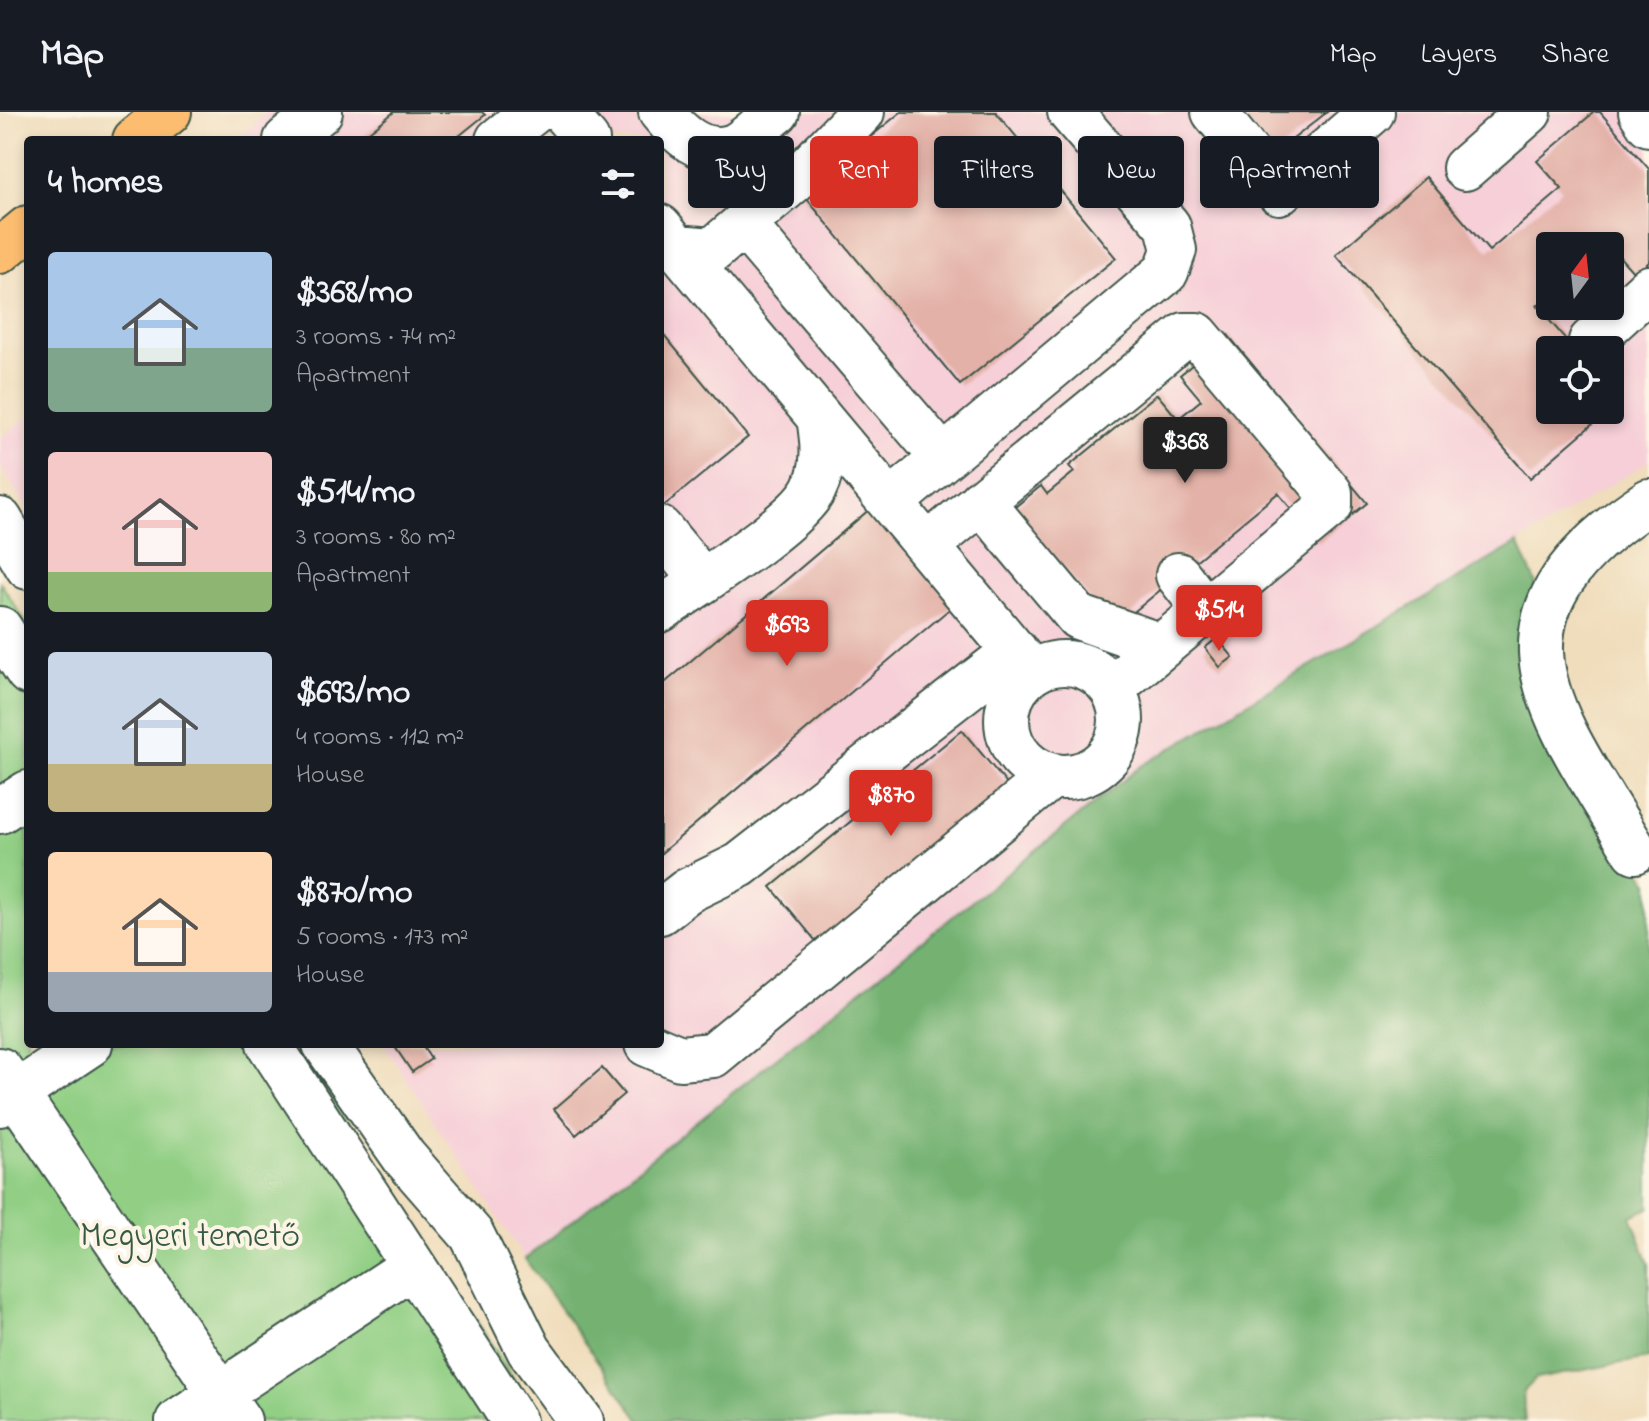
<!DOCTYPE html>
<html lang="en">
<head>
<meta charset="utf-8">
<style>
  body { margin:0; font-family:"Indie Flower",sans-serif; background:#242831; color:#f1f3f6; height:100vh; display:flex; flex-direction:column; font-size:30px; white-space:nowrap }
  * { box-sizing:border-box; margin:0 }
  p { font-size:26px; color:#9ea1a6 }
  .icon { flex:none; width:44px; height:44px; fill:none; stroke:currentColor; stroke-width:2; stroke-linecap:round; stroke-linejoin:round }
  .map { position:relative; flex:1; overflow:hidden }
  .sheet { position:absolute; left:24px; top:24px; width:640px; height:912px; display:flex; flex-direction:column; background:#171b24; border-radius:8px; box-shadow:0 4px 12px #0003 }
  .sheet>* { flex:none }
  .top-card { position:absolute; left:688px; top:24px; width:760px; height:72px; display:flex; gap:16px }
  .needle { width:52px; rotate:15deg }
  .controls { position:absolute; left:1536px; top:120px; display:grid; gap:16px }
  .controls a { display:grid; place-items:center; width:88px; height:88px; border-radius:8px; background:#171b24; box-shadow:0 4px 12px #0003; font-size:40px }
  .price { position:absolute; translate:-50% -68px; padding:0 18px; border-radius:8px; background:#d93025; color:#fff; font-size:26px; line-height:52px; filter:drop-shadow(0 2px 4px #0008) }
  .price::after { content:''; position:absolute; left:50%; top:48px; width:24px; height:18px; margin-left:-12px; background:inherit; clip-path:polygon(0 0,100% 0,50% 100%) }
  .price.current { background:#222; color:#fff }
  ul { padding:0; list-style:none }
  li { display:flex; align-items:center; gap:24px; height:200px; padding:0 24px }
  li span { display:grid; place-items:center; flex:none; width:224px; height:160px; border-radius:8px; color:#555 }
  li>.icon { margin-inline-start:auto }
  span .icon { width:96px; height:96px; fill:#fffc; stroke-width:1 }
  li b { font-size:34px }
  h2 { display:flex; justify-content:space-between; align-items:center; height:96px; padding:0 24px; font-size:34px }
  .pill { padding:0 28px; border-radius:8px; background:#171b24; box-shadow:0 4px 12px #0003; font-size:28px; line-height:72px }
  .pill.current { background:#d93025; color:#fff }
  header { display:flex; align-items:center; gap:48px; box-sizing:border-box; height:112px; padding:0 40px; background:#171b24; border-bottom:2px solid #363941 }
  header strong { font-size:38px }
  nav { display:flex; gap:44px; margin-inline-start:auto; font-size:28px }
  .map>svg:first-child { display:block }
</style>
</head>
<body>
<header>
<strong>Map</strong>
<nav><a>Map</a><a>Layers</a><a>Share</a></nav>
</header>
<div class="map">
<svg width="1649" height="1309" viewBox="0 0 1649 1309">
  <rect width="100%" height="100%" fill="#fcf5e5"/>
  <filter id="ink" filterUnits="userSpaceOnUse"><feTurbulence type="fractalNoise" baseFrequency=".0125" numOctaves="2"/><feDisplacementMap in="SourceGraphic" scale="16" xChannelSelector="R" yChannelSelector="G"/><feConvolveMatrix kernelMatrix="1 2 1 2 8 2 1 2 1" color-interpolation-filters="sRGB"/></filter>
  <filter id="wash" filterUnits="userSpaceOnUse"><feTurbulence type="fractalNoise" baseFrequency=".006" numOctaves="4" result="noise"/><feDisplacementMap in="SourceGraphic" scale="32" xChannelSelector="R" yChannelSelector="G"/><feGaussianBlur stdDeviation="1.8" result="paint"/><feColorMatrix in="noise" values="0 0 0 0 0 0 0 0 0 0 0 0 0 0 0 0 0 1.4 0 .05"/><feComposite in="paint" operator="in"/></filter>
  <g filter="url(#wash)">
    <rect width="100%" height="100%" fill="#f0ddbc"/>
    <path fill="#f6cfd8" fill-rule="evenodd" d="M268,0h1381v349l-131,82 -377,223 -616,493 -142,-215h277v-904h-421v-4zM1550,134h60v60h-60zM1550,238h60v60h-60z
      M28,304v93l-28,-42v-29z"/>
    <path fill="#92cf85" stroke="#58865c" stroke-width="2" d="M0,470l28,44v418h270l243,377h-541z"/>
    <path fill="#75b272" stroke="#4a7853" stroke-width="2" d="M1518,431l18,41 -17,57 19,72 31,57 80,112v326l-18,8 18,48v94l-113,21 -13,13 2,29h-885l-115,-162 616,-493z"/>
    <g id="blocks">
      <path fill="#e3b1a7" d="M394,0h88l3,3 -31,25h-95z
        M901,0h95l120,146 -156,127 -158,-192z
        M1239,0h88l-54,43z
        M1594,0h6l49,57v93l-14,12 -26,-29 -59,1v50l-13,10 38,44h-25v60h59l-79,68 -194,-223 90,-78 63,74 73,-62 -25,-28z
        M660,218l88,107 -88,72z
        M1228,223l139,168 -48,39 -41,-49 -160,132 -8,-1 -95,-117 26,-21 6,8 27,-22 -5,-6 88,-72 21,25 23,-19 -21,-25z
        M870,397l83,97 -293,248v-167z
        M1217,526l16,19 -13,10 -15,-19z
        M962,618l49,59 -191,157 -49,-59z
        M393,932h28l10,15 -19,13z
        M602,956l22,26 -48,41 -22,-26z"/>
    </g>
  </g>
  <g filter="url(#ink)">
    <use href="#blocks" fill-opacity="0" stroke="#3e5548" stroke-width="2"/>
    <g fill="none" stroke-linecap="round" stroke-linejoin="round">
      <defs>
        <path id="minor" d="M563,0l24,28
          M661,0c17,21 40,44 70,35 13,-4 34,-26 46,-35
          M1214,0l65,80 93,-80
          M1641,0l8,12
          M286,28l34,-28
          M498,28l35,-28
          M1465,56l64,-56
          M743,112l200,234
          M660,115l372,445
          M677,135l36,3 91,-78 58,-60
          M1591,229l58,-53
          M981,389l97,116 83,29
          M891,390l275,-230 8,-22 -6,-24 -98,-114
          M0,408l28,47
          M660,417l42,51
          M927,434l258,-211h12l133,158v13l-218,182
          M1178,463l27,35
          M660,498c36,-25 136,-86 154,-121 12,-24 9,-47 5,-72
          M0,517l28,43
          M1007 608a57 57 0 1 1 114 0a57 57 0 1 1-114 0Z
          M0,699l28,-18
          M1635,739c-88,-144 -164,-234 14,-350
          M660,800l27,-21 53,-26 275,-214
          M269,932l245,377
          M325,932l79,113 68,78 57,115 52,71
          M647,932l33,14 33,-3 339,-279
          M0,958l239,351
          M0,992l90,-60
          M178,1309l235,-155"/>
        <path id="major" d="M135,28l34,-28
          M0,139l28,-23"/>
      </defs>
      <use href="#minor" stroke="#3e5548" stroke-width="48"/>
      <use href="#major" stroke="#3e5548" stroke-width="48"/>
      <use href="#minor" stroke="#fff" stroke-width="44"/>
      <use href="#major" stroke="#fcbd6f" stroke-width="44"/>
    </g>
  </g>
  <g text-anchor="middle" stroke-width="8" stroke-linejoin="round" paint-order="stroke">
    <g font-size="36" fill="#365a44" stroke="#fcf5e5">
      <text x="190" y="1134">Megyeri temető</text>
    </g>
  </g>
</svg>
<div class="controls">
<a><svg class="needle" viewBox="-14 -14 28 28"><path d="M0-13l5 13h-10z" fill="#e53935"/><path d="M0 13l5-13h-10z" fill="#9ea1a6"/></svg></a>
<a><svg class="icon" aria-label="locate" viewBox="0 0 24 24"><circle cx="12" cy="12" r="6"/><path d="M12 2v4M12 18v4M2 12h4M18 12h4"/></svg></a>
</div>
<b class="price current" style="left:1185px;top:373px">$368</b>
<b class="price" style="left:1219px;top:541px">$514</b>
<b class="price" style="left:787px;top:556px">$693</b>
<b class="price" style="left:891px;top:726px">$870</b>
<div class="top-card">
<a class="pill">Buy</a>
<a class="pill current">Rent</a>
<a class="pill">Filters</a>
<a class="pill">New</a>
<a class="pill">Apartment</a>
</div>
<section class="sheet">
<h2>4 homes<svg class="icon" aria-label="filters" viewBox="0 0 24 24"><path d="M4 7h16M4 17h16"/><circle cx="9" cy="7" r="2"/><circle cx="15" cy="17" r="2"/></svg></h2>
<ul>
<li><span style="background:linear-gradient(#a9c7e8 60%,#7fa58c 0)"><svg class="icon" aria-label="home" viewBox="0 0 24 24"><path d="M3 11l9-7 9 7M6 9v11h12V9"/></svg></span><div><b>$368/mo</b><p>3 rooms · 74 m²</p><p>Apartment</p></div></li>
<li><span style="background:linear-gradient(#f6c9c9 75%,#8fb573 0)"><svg class="icon" aria-label="home" viewBox="0 0 24 24"><path d="M3 11l9-7 9 7M6 9v11h12V9"/></svg></span><div><b>$514/mo</b><p>3 rooms · 80 m²</p><p>Apartment</p></div></li>
<li><span style="background:linear-gradient(#c9d6e8 70%,#c2b280 0)"><svg class="icon" aria-label="home" viewBox="0 0 24 24"><path d="M3 11l9-7 9 7M6 9v11h12V9"/></svg></span><div><b>$693/mo</b><p>4 rooms · 112 m²</p><p>House</p></div></li>
<li><span style="background:linear-gradient(#ffd9b3 75%,#9aa5b1 0)"><svg class="icon" aria-label="home" viewBox="0 0 24 24"><path d="M3 11l9-7 9 7M6 9v11h12V9"/></svg></span><div><b>$870/mo</b><p>5 rooms · 173 m²</p><p>House</p></div></li>
</ul>
</section>
</div>
</body>
</html>
